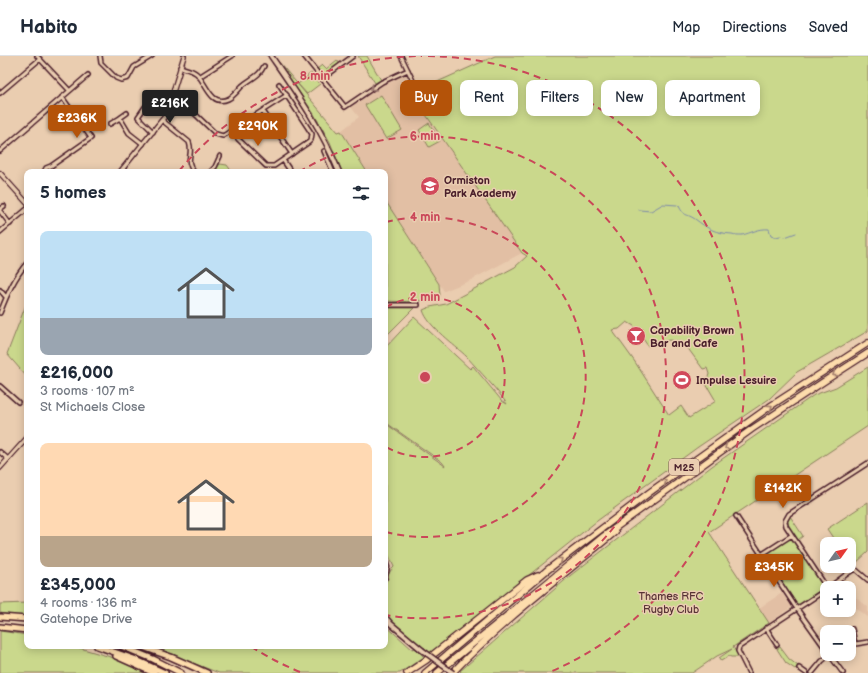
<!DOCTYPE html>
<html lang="en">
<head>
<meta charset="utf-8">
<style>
  body { margin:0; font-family:"Balsamiq Sans",sans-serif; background:#f6f6f7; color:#1f2937; height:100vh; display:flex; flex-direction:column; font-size:15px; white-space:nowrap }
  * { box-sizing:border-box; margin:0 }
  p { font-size:13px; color:#747a83 }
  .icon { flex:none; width:22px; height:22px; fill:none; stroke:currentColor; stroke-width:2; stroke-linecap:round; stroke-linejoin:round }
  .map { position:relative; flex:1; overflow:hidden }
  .panel { position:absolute; left:24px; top:113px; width:364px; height:480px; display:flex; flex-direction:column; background:#fff; border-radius:8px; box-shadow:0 2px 10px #0003 }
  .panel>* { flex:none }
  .banner { position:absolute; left:400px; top:24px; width:380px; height:36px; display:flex; gap:8px }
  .needle { width:26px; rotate:56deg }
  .fabs { position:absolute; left:820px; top:481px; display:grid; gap:8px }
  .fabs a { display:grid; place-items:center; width:36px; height:36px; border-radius:8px; background:#fff; box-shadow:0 2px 10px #0003; font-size:20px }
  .price { position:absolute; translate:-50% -34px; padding:0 9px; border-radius:4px; background:#b45309; color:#fff; font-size:13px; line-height:26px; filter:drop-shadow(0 1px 2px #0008) }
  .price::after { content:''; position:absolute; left:50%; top:24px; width:12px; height:9px; margin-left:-6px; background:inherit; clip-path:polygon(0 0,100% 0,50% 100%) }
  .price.current { background:#222; color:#fff }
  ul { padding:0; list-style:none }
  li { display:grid; align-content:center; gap:8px; height:212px; padding:0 16px }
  li span { display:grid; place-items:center; height:124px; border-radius:8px; color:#555 }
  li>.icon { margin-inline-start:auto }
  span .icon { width:72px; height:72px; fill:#fffc; stroke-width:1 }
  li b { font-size:17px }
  h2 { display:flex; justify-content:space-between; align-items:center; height:48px; padding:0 16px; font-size:17px }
  .tag { padding:0 14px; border-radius:8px; background:#fff; box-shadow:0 2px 10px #0003; font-size:14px; line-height:36px }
  .tag.current { background:#b45309; color:#fff }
  header { display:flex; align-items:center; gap:24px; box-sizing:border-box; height:56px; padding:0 20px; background:#fff; border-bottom:1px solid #e0e1e3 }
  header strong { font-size:19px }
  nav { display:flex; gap:22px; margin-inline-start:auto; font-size:14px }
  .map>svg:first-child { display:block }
</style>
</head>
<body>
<header>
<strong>Habito</strong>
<nav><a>Map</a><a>Directions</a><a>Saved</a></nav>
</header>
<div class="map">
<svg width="868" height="617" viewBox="0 0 868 617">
  <rect width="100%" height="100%" fill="#eacdb0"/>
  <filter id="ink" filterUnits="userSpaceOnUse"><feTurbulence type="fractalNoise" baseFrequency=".025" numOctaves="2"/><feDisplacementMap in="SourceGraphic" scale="8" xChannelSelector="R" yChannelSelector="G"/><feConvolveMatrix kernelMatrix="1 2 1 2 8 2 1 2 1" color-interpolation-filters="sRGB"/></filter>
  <g filter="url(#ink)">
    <path fill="#e2bfa4" d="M406,17l18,39 98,141 -53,28 -25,10 -59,-91v-28h-18l-26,-41 18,-14 -8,-10 24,-18z
      M849,536l19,15v10l-19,-14z
      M782,537l10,14 -23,16 -10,-15z"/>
    <path fill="#cad88c" stroke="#8a7c5c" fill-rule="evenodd" d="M358,0h9l14,24 -6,3z
      M495,0h373v275l-71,41 -28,27 -71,48 -101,74 -166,132c-10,-8 -43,-30 -46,-41 -1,-7 0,-16 0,-23 0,-7 3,-17 9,-22l-9,-20v-124l60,43 -3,-4 -57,-40v-74l29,-31 56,52 3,-3 29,35 5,3c-11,-16 -27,-32 -40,-47 -12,-12 -39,-30 -44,-47l7,-3 16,-3 69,-37 12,-11 -5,-3 -98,-141 -9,-20zM627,266l7,4 14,20 21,-6 15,3 19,26 4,-1 2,6 -3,10 10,17 -27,17 -8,-12 -12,9 -34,-53 -23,-32 7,-1z
      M337,4l3,4 -13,10h-6l-4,-5 5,-4 4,4z
      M279,6l59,70 3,-1 26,41h-25l-12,-30 -16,-28z
      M311,17l9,11 -13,10 -9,-10z
      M381,39l21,35 -16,9 -21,-34z
      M429,67l11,18 -11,6 -10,-17z
      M220,108l7,1 5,7h-19z
      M385,144l54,84 1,12c-18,6 -35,6 -55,5z
      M27,246v75l-20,-23z
      M385,252h29l-29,29z
      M868,311v59l-159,106 60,91 -36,24 6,10h-8l-2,-1 -8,5 -2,-3 13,-9 -15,7 -25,17h-230l-2,-2 111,-96 141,-109 102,-71 22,-8z
      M868,446v50l-13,12 -6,-6v-14h-12l-10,-15z
      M790,460l13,20 -5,4c-5,-7 -14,-16 -8,-24z
      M791,481l2,1 31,47 -2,4 -23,15 -3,-1 -31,-47 1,-3z
      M27,547v14l-27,-4v-9z
      M385,569l27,24 3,-1 9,9 -24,16h-181l-71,-27h237z
      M0,575l27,4v11h46l41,12 33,15h-147z
      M780,591l9,12 9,7 -3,3 -9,-6 -9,-14z"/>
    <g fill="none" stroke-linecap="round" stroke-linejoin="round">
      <path stroke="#7e8baa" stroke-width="1" d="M639,154l12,1 12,-7 14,1 2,1c5,11 7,7 16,13 13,10 20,14 37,15 3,1 6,1 10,1 9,-2 17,-7 27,-6l2,6 5,2 4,-1 5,1 11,-4"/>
      <defs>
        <path id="minor" d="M37,0l32,34
          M100,0l1,7 15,15 5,2 7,-2 6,-11 18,-11
          M304,0l41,51 37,-25 26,-12
          M401,0l16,33
          M180,11c6,2 13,3 17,7 9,9 14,33 31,25 6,-3 10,-9 14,-13 9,-8 17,-9 22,-20
          M199,21l33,-21
          M322,23l31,-23
          M0,37l40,-34
          M173,37l43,41 7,2 64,-41
          M145,51l-7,10 15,15
          M263,55l29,43
          M120,62l7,-5
          M163,65l26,21c5,13 -5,17 5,30
          M110,68l10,-6 9,15 14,11
          M233,75l5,8 28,27h8l35,-24 2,-2 1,-6 -33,-50
          M0,95l88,-76
          M324,95l9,21
          M283,104l8,12
          M123,113l3,3
          M44,116l2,-4 5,-2 40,-28 -29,-41
          M210,116l5,-5 5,-11
          M0,153l4,-3
          M0,155l10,13
          M0,176l27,-23
          M0,234l6,7
          M385,249h33
          M0,257c7,-18 14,-35 27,-50
          M0,330l18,16
          M0,396l8,7
          M736,460l59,90 32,45
          M761,499l31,-20
          M827,532l-41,-62 -1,-5 4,-7 79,-51
          M828,532c8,-5 20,-16 27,-19l13,11
          M766,572l11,17
          M852,573l3,15
          M849,589l19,-3
          M829,598l14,19
          M799,612l7,5
          M749,617l-11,-22 1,-4 88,-58
          M812,617l10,-12 9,-7"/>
        <path id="tertiary" d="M120,116l46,-57 18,-59
          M0,117l27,30
          M0,412l27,-30"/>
        <path id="secondary" d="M271,0c27,39 50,71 68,116
          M385,505l2,6 -2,10
          M385,561l6,7 31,26"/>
        <path id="trunk" d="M0,561l27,2
          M0,571l27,3
          M97,590l37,13 31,14
          M121,590l32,13 28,14
          M140,590l31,11 36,16
          M116,600l38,17"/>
        <path id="motorway" d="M407,617l18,-12 102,-81 11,-5
          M425,617l121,-102 104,-79 122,-87 96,-62
          M437,617l167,-137 148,-107 71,-47 45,-29
          M452,617c50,-52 108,-95 163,-141"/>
      </defs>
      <use href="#minor" stroke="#4a1f2b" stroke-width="6"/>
      <use href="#tertiary" stroke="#4a1f2b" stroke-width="6"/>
      <use href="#secondary" stroke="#4a1f2b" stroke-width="7"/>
      <use href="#trunk" stroke="#4a1f2b" stroke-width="8"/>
      <use href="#motorway" stroke="#4a1f2b" stroke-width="8"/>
      <use href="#minor" stroke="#eacdb0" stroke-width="3"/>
      <use href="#tertiary" stroke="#eacdb0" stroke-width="3.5"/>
      <use href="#secondary" stroke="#eacdb0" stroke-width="4"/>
      <use href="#trunk" stroke="#fddcac" stroke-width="5"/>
      <use href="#motorway" stroke="#fddcac" stroke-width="5.5"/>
      <defs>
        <path id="secondary-bridge" d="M422,594l31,23"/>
      </defs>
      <use href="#secondary-bridge" stroke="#4a1f2b" stroke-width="7" stroke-linecap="butt"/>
      <use href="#secondary-bridge" stroke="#eacdb0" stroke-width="4"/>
    </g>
    <defs><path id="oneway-chevron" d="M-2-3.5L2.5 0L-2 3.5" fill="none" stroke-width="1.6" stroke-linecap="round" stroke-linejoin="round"/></defs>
    <use stroke="#9a766e" href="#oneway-chevron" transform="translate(373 32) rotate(147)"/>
    <g stroke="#a47e6c">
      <use href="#oneway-chevron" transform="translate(835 318) rotate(147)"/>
      <use href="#oneway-chevron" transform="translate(770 351) rotate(-34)"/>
      <use href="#oneway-chevron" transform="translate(727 391) rotate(145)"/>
      <use href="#oneway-chevron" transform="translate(664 426) rotate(-36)"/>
      <use href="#oneway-chevron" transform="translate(560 504) rotate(-38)"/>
    </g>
  </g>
  <g fill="none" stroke="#ca4759" stroke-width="2" stroke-dasharray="7 5">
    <path d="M386 251A80 80 0 1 1 386 391"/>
    <path d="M386 166A160 160 0 1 1 386 476"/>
    <path d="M299 116A241 241 0 1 1 385 559"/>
    <path d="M300 616A321 321 0 0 1 250 590M179 115A321 321 0 0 1 422 0M428 0A321 321 0 0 1 550 616"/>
  </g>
  <defs>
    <symbol id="school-disc" viewBox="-11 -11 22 22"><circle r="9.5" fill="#d1495b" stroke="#eacdb0"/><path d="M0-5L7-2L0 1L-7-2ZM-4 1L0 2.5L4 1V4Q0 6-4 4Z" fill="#fff"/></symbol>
    <symbol id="bar-disc" viewBox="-11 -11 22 22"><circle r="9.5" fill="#d1495b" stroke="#eacdb0"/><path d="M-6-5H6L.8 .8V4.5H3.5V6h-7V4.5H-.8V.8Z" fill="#fff"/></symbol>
    <symbol id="stadium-disc" viewBox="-11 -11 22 22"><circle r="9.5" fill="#d1495b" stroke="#eacdb0"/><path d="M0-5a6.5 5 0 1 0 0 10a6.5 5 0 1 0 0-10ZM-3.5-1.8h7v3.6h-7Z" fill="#fff"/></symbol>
  </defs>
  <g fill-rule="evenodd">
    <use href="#school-disc" x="419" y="119" width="22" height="22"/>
    <use href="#bar-disc" x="625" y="269" width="22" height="22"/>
    <use href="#stadium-disc" x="671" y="313" width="22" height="22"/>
  </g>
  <g text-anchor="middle" stroke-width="3" stroke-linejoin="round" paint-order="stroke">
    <rect fill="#eacdb0" stroke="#7a5353" stroke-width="1" x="669" y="403" width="30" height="16" rx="3"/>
    <g font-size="10" font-weight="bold" fill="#4a1f2b">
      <text x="684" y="415">M25</text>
    </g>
    <g font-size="11" font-weight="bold" fill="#4a1f2b" stroke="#eacdb0" text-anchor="start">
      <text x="444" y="128">Ormiston<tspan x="444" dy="13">Park Academy</tspan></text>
      <text x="650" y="278">Capability Brown<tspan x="650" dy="13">Bar and Cafe</tspan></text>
      <text x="696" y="328">Impulse Lesuire</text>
    </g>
    <g font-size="11" fill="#573235" stroke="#eacdb0">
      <text x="671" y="544">Thames RFC<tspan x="671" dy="13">Rugby Club</tspan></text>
    </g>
  </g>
  <circle cx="425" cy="321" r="6" fill="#ca4759" stroke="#eacdb0" stroke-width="2"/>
  <g font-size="12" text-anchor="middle" font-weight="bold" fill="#ca4759" stroke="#eacdb0" stroke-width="3" stroke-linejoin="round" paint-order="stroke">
    <text x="315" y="24">8 min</text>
    <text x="425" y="84">6 min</text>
    <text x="425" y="165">4 min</text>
    <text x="425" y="245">2 min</text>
  </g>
</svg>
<div class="fabs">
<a><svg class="needle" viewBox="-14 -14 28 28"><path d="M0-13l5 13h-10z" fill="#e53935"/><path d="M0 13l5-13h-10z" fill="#747a83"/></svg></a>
<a>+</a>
<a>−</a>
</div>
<b class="price current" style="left:170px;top:68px">£216K</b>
<b class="price" style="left:77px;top:83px">£236K</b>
<b class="price" style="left:258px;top:91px">£290K</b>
<b class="price" style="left:783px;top:453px">£142K</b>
<b class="price" style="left:774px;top:532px">£345K</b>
<div class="banner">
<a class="tag current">Buy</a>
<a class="tag">Rent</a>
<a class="tag">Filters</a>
<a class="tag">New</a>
<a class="tag">Apartment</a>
</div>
<section class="panel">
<h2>5 homes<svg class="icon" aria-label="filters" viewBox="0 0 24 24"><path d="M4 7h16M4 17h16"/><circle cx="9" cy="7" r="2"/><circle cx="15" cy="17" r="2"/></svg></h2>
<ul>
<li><span style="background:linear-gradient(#bfe0f5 70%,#9aa5b1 0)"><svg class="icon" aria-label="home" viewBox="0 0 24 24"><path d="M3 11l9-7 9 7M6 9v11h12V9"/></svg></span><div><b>£216,000</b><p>3 rooms · 107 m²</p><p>St Michaels Close</p></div></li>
<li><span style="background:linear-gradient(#ffd9b3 75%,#b9a48a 0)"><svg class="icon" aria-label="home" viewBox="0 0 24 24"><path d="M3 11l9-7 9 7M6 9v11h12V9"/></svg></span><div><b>£345,000</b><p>4 rooms · 136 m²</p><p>Gatehope Drive</p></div></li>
</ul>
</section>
</div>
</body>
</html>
